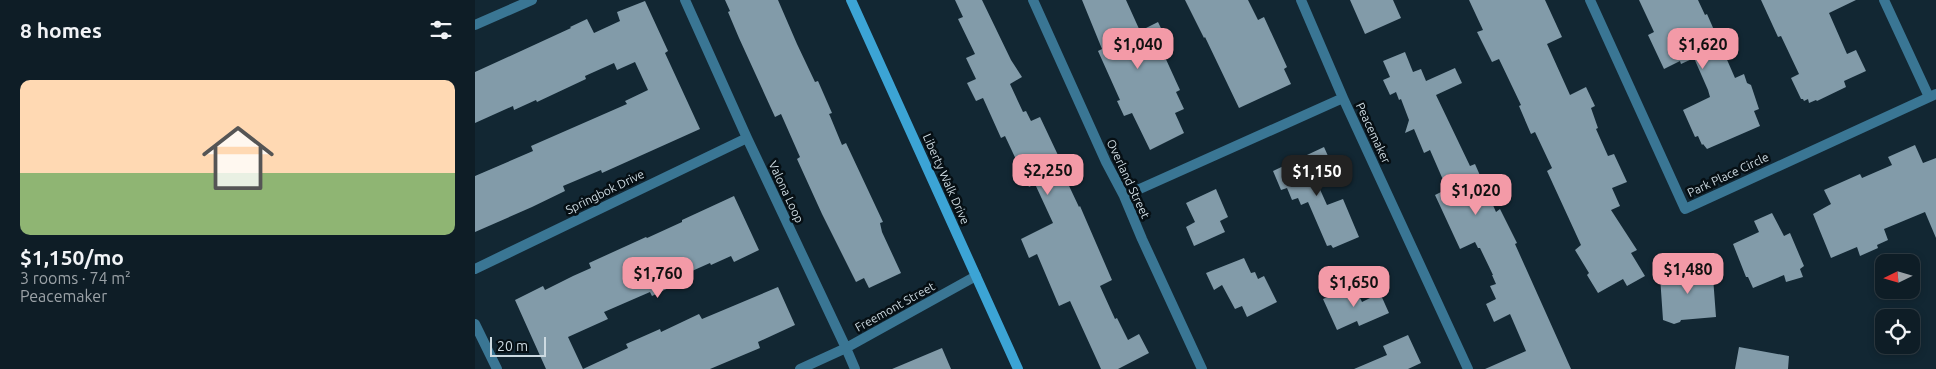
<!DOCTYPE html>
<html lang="en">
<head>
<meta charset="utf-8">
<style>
  body { margin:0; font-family:Ubuntu,sans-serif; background:#1c2a32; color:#f1f3f6; height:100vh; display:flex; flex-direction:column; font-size:19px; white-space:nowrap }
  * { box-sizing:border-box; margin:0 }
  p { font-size:16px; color:#9ba2a7 }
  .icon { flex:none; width:28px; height:28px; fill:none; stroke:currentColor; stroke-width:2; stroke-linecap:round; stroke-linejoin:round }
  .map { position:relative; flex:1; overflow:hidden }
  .sheet { display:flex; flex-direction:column; background:#0e1d26; width:475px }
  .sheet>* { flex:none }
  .needle { width:32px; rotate:265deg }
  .tools { position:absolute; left:1400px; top:254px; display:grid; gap:10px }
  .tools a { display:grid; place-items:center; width:45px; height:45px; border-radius:10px; background:#0e1d26; box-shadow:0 2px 8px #0003,0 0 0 1px #2e3b43; font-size:25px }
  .scale { position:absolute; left:15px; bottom:12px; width:56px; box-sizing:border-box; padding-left:5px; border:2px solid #cddae1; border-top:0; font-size:14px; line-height:18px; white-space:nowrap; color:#cddae1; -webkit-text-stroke:4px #060f14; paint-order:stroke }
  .price { position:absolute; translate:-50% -42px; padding:0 11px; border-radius:10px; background:#f39aa7; color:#111; font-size:16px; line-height:32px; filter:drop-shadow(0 1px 2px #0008) }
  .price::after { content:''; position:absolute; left:50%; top:30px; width:15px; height:11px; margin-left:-8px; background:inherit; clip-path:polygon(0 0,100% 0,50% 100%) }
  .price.on { background:#222; color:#fff }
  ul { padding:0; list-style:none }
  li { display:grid; align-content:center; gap:10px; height:265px; padding:0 20px }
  li span { display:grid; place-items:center; height:155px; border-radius:10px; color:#555 }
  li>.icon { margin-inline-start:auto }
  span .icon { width:90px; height:90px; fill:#fffc; stroke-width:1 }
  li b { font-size:21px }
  h2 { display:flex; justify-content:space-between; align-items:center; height:60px; padding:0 20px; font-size:21px }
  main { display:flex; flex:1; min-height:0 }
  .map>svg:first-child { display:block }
</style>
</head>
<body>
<main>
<section class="sheet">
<h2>8 homes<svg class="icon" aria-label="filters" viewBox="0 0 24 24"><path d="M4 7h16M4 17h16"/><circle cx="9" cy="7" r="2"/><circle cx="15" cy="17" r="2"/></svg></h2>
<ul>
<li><span style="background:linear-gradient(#ffd9b3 60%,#8fb573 0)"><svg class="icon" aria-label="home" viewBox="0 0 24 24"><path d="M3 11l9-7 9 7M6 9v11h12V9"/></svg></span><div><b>$1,150/mo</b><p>3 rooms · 74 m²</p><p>Peacemaker</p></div></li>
</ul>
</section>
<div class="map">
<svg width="1461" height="369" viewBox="0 0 1461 369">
  <rect width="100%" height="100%" fill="#122733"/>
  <path fill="#829ba9" d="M250,0h53l19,44 18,38 3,-1 14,32 -3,1 1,2 12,29 4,-2 37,79 -3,1 2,9 19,41 -32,15 -5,-10 -8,4 -34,-68 -25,-55 3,-2 -19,-43 -6,3 -36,-79 -11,-26 2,-1z
    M480,0h27l29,60 11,17 -12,7 13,28 3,-1 5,10 9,-4 25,53 -3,1 17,36 1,-1 32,74 -12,6 15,33 2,-1 11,22 11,-6 10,19 -31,16h-17l-31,-68 -11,5 -22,-52 -8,4 -8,-19 32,-16 -18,-39 -6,3 -24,-51 -4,2 -18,-40 -7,3 -9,-18 9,-4 -10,-21 9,-4 -17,-35 5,-2z
    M607,0h44l14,31 18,-9 14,29 -8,4 16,35 -4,2 8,17 -9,4 9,20 -34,17 -18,-37 -8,3 -7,-15 3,-1 -22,-49 4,-2z
    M710,0h63l10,20 6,-3 23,50 -3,2 7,15 -52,24 -34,-71 -1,1z
    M875,0h43l8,18 -36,16z
    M994,0h76l17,37 -15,7 23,51 16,-8 9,19 -4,2 7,20 -2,1 12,27 6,-2 13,28 -15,6 8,18 -9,4 26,40 -6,3 14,23 -18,10 -4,-7 -25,14 -11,-18 2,-2 -14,-23 6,-5 -34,-74 5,-3 -17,-36 -4,2 -12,-28 2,-1 -22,-46 -7,3 -15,-30 6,-2z
    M1164,0h59l7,15 2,-1 28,64 9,-4 3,9 4,2 8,24 -5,2 6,15 -53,23 -4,-5 -1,1 -4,-9 -3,1 -12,-27 27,-13 -2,-7 -14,-32 -13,6 -1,-3 -16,8 -16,-34 6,-3z
    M1286,0h95l-27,13 18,41 9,-4 10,21 -22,10 2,6 -29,14 -1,-1 -7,3 -1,-4 -4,2 -1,-2h-2l-10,-21 8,-4 -18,-38 -3,1z
    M170,1l23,50 -3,2 35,76 -98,44 -1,-3 -38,16 2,5 -33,16 -57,25v-56l58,-25 -2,-5 96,-42 -2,-3 23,-11 -13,-28 -18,8 -3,-7 -29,13 1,3 -49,23 -1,-2 -22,10 -1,-4 -38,17v-51l96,-44 -1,-1 17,-8 7,14 26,-12 -3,-9z
    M930,52l8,20 8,-3 5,12 29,-13 7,15 -26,12 34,71 5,-2 21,48 4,-3 17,34 -2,1 56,125h-86l41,-18 -16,-37 -16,8 -8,-18 10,-5 -6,-13 6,-2 -4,-9h1l-13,-27h-2l-3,-6 -15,7 -25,-54 12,-6 -17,-39 -6,3 -10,-24 -9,4 4,-13 -8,-21 -2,1 -3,-8 -6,3 -7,-15 7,-3 -7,-16z
    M1440,145l8,18 13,-5v80l-11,-26 -41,17 4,11 -11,5 1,3 -18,8 -3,-9 -26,11 -18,-44 18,-10 -7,-14 36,-16 2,4 30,-13 -4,-8z
    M849,147l8,18 -19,9 14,31 16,-6 16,38 -26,11 -2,-3 -4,1 -19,-44 -7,3 -3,-7 -6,2 -5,-12 -6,2 -8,-19z
    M741,189l12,28 -8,4 5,11 -31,14 -8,-19 9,-5 -9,-19z
    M259,196l25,54 -25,12 -3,-6 -20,9 -1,-2 -27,12 2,5 -33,16 -2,-4 -46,20 4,7 -40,18 15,32 45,-21 -2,-4 34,-15 1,3 38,-18 3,5 76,-32 17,38 -37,17 2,6 -50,21h-164l-31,-69 28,-14 2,4 28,-14 18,-8 -2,-5 57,-26 1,1 35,-16v-2z
    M1297,213l12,23 6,-3 14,33 -4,3 3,8 -17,5 -2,-7 -31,13 -5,-11h-2l-13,-33 26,-12 -5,-11z
    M769,258l7,15 4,-1 3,7 6,-3 13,26 -30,15 -5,-11 -7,3 -13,-24 -8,5 -8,-17z
    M1230,262l1,16 7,-1 3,40 -35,3 -1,2 -6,2 -11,-4 -3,-44 26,-2 -1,-10z
    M879,285l8,17 18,-9 9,20 -30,13 -2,-5 -20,9 -14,-31z
    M933,335l13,28 -13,6h-54l33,-14 -4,-9z
    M1264,347l50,9 -1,13h-53z
    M467,348l9,21h-59z"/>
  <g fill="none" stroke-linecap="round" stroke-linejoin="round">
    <path stroke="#3a7694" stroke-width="10" d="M210,0l62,138 99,210 -46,21
      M558,0l73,162 18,34 18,43 60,130
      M826,0l42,98
      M1115,0l95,209 251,-115
      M1409,0l45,97
      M0,25l57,-25
      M649,196l219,-98 125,271
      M0,269l272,-131
      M0,324l22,45
      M380,369l-9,-21 130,-72"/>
    <path stroke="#3ca4d5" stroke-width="10" d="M376,0l167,369"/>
  </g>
  <g text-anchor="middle" stroke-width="5" stroke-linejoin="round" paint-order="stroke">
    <g font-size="12" fill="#cddae1" stroke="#060f14">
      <text transform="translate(898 133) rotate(65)" y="4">Peacemaker</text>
      <text transform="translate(1253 175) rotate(-25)" y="4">Park Place Circle</text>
      <text transform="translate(471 179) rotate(66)" y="4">Liberty Walk Drive</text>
      <text transform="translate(653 179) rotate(65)" y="4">Overland Street</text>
      <text transform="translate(130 192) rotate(-26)" y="4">Springbok Drive</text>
      <text transform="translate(311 192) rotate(65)" y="4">Valona Loop</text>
      <text transform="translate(420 307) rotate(-29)" y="4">Freemont Street</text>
    </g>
  </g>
</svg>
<div class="tools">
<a><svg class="needle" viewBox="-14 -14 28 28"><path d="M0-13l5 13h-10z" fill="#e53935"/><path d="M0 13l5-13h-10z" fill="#9ba2a7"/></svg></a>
<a><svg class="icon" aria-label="locate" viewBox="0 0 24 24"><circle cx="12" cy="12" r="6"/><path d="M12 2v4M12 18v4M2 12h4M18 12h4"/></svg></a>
</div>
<div class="scale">20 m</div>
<b class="price" style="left:663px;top:70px">$1,040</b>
<b class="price" style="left:1228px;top:70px">$1,620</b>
<b class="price" style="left:573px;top:196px">$2,250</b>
<b class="price on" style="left:842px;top:197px">$1,150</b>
<b class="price" style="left:1001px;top:216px">$1,020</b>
<b class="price" style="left:1213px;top:295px">$1,480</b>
<b class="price" style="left:183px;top:299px">$1,760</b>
<b class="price" style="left:879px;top:308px">$1,650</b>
</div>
</main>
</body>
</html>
